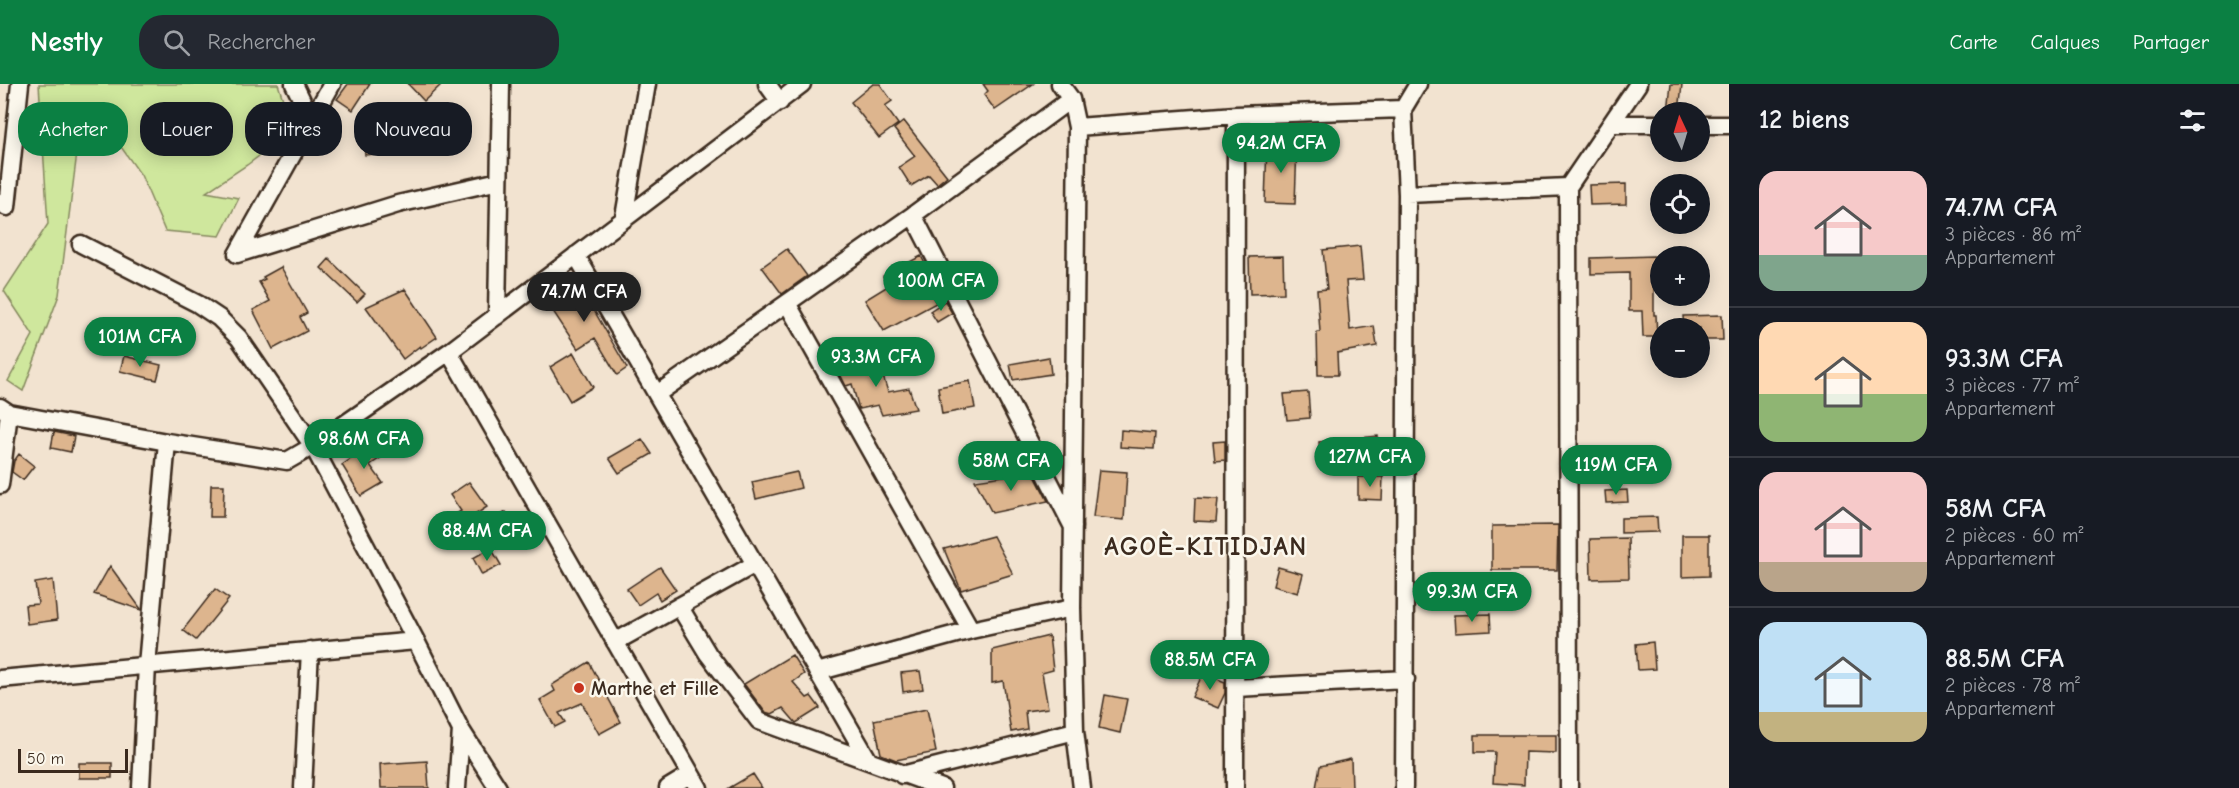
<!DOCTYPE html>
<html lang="fr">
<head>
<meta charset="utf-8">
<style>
  body { margin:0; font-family:"Comic Neue",sans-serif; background:#242831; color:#f1f3f6; height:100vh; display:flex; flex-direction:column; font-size:22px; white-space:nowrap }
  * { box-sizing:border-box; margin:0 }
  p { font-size:20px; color:#9ea1a6 }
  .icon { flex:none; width:33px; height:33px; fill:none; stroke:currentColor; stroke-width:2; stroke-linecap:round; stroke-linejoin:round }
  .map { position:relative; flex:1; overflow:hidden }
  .details { display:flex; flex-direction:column; background:#171b24; width:510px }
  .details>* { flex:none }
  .banner { position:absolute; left:18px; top:18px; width:570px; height:54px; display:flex; gap:12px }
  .needle { width:39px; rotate:356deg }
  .controls { position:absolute; left:1650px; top:18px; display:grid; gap:12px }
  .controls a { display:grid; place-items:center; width:60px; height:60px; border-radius:50%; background:#171b24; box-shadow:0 3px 15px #0003; font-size:30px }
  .scale { position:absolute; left:18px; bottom:15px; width:110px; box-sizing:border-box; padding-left:6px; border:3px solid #3b2a1e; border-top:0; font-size:16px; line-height:21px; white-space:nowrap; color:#3b2a1e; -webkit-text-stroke:4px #fbf7ec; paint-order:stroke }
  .price { position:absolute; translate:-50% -51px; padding:0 14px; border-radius:21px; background:#0b8043; color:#fff; font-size:20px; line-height:39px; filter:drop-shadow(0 2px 3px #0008) }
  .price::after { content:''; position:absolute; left:50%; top:36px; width:18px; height:14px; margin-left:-9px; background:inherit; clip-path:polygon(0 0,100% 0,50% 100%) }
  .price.active { background:#222; color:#fff }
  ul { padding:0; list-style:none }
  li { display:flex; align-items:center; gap:18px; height:150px; padding:0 30px }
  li+li { border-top:2px solid #363941 }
  li span { display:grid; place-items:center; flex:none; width:168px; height:120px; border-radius:18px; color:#555 }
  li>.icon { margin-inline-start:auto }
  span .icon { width:72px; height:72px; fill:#fffc; stroke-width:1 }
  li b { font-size:26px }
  h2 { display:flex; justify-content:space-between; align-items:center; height:72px; padding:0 30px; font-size:26px }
  .chip { padding:0 21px; border-radius:24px; background:#171b24; box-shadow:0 3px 15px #0003; font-size:21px; line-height:54px }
  .chip.active { background:#0b8043; color:#fff }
  header { display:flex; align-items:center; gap:36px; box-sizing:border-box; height:84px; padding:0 30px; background:#0b8043; color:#fff }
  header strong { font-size:28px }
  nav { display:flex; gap:33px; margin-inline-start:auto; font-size:21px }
  .search { width:420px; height:54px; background:#242831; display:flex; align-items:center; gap:15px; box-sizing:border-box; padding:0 21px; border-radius:24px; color:#9ea1a6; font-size:22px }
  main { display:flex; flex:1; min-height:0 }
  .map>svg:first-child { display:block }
</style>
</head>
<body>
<header>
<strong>Nestly</strong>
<div class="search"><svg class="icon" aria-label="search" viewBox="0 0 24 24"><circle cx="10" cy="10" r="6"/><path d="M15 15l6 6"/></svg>Rechercher</div>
<nav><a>Carte</a><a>Calques</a><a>Partager</a></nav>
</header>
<main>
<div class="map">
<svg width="1729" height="704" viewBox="0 0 1729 704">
  <rect width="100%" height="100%" fill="#f2e3d0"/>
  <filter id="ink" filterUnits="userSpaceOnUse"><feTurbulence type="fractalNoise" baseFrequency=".0167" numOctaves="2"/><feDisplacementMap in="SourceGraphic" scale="12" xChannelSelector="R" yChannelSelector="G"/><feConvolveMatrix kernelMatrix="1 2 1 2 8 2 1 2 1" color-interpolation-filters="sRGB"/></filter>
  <g filter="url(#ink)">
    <path fill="#cfe79d" stroke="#85885e" stroke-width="1.5" d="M39,0h239l15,47 -46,34 -41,27 33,6 -19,38 -55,-5 -24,-56 -32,-45 -29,-1 -21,166 -36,96 -15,-10 25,-46 -29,-44 44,-67z"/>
    <path fill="#ddb58e" stroke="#3b2a1e" stroke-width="1.5" d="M348,0h22l-17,26 -16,-11z
      M408,0h34l-18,17z
      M873,0h7l12,17 -7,5 13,18 -19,14 -28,-36z
      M983,0h50l-38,26 -11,-15 4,-4z
      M1671,0h11l-3,28h-11z
      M904,37l43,55 -10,8 -8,-9 -18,11 -12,-19 16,-11 -21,-27z
      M394,51l2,17 -31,3 -2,-17z
      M1267,60l30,1 -2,59 -30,-1z
      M1626,100v20l-36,1 -1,-20z
      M1360,162l3,34 -17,1 4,49 24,-4 3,20 -40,7 1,22h-20l-1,-43h3l-3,-42 10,-1 -4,-39z
      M787,165l20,27 -25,18 -20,-27z
      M921,172l12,23 -8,4 11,20 -52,28 -19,-31 23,-14 -5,-10z
      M1283,172l1,37 -34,1 -1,-37z
      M1654,172v59h2l1,22h-14l-1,-26h-13v-38l-38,1v-16z
      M329,175l36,35 -8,8 -36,-34z
      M281,183l26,46 -7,4 7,14 -34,18 -20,-39 17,-9 -11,-19 6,-3 -2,-2z
      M576,195l51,89 -10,7 -22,-37 -17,11 -31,-47z
      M405,205l32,48 -16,11 -1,-2 -17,13 -37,-52z
      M945,217l7,12 -15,9 -7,-11z
      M1722,231l1,25h-23v-12h-16l-1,-12z
      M573,269l20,34 -23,14 -20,-34z
      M124,272l37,9 -4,15 -37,-9z
      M877,273l11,35 21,-4 7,21 -34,6 -4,-10 -19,4 -7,-25 -6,2 -8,-16z
      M1049,273l2,17 -38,6 -3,-16z
      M970,297l5,27 -33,6 -4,-27z
      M1308,308l2,26 -23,2 -3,-26z
      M1121,346l34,3 -1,16 -34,-2z
      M54,348l20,4 -3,16 -20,-4z
      M1378,352l1,16 -59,6 -1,-16z
      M642,355l10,15 -33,19 -10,-15z
      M1225,357v19l-10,1 -2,-19z
      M373,360l9,13 -12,8 13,18 -22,13 -19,-31z
      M19,370l15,12 -11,14 -11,-8 2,-11z
      M1099,386l28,2 -3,48 -31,-3z
      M797,388l4,16 -45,11 -4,-17z
      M1033,388l15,29 -56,12 -17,-33z
      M1358,393h25l-1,23 -24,-1z
      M469,398l18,25 -32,21 6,10 -11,7 -12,-20 23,-14 -11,-16z
      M211,401h13l-1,32h-13z
      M1627,406l1,12 -22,1 -1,-12z
      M1195,414l23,1 -2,23 -22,-1z
      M506,428l9,15 -11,8 -10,-16z
      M1657,433l1,15 -37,1v-15z
      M1558,441l-1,45h-65v-44z
      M1682,451h27v41l-27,1z
      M993,452l20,38 -52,16 -17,-41z
      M1628,454l1,40 -38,1 -1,-40z
      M491,464l10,17 -19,10 -9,-17z
      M110,482l31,43v1l-47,-16z
      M660,483l16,23 -16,10 -4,-7 -18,12 -11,-16z
      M1278,483l25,7 -5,19 -25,-7z
      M53,496l4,40 -30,4 -2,-19 13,-1 -3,-21z
      M215,505l14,10 -33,41 -13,-10z
      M1490,530l1,17 -36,2 -1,-18z
      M1049,552l4,34 -11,3 6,35 -23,3 2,18 -16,3 -8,-51 -11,2v-33z
      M1653,558l2,27 -17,1 -2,-26z
      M792,571l12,19 -11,8 14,16 4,-2 9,12 -24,15 -13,-15 -11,6 -7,-2 -21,-28z
      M589,578l32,60 -22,12 -17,-31 -23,10 6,9 -10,5 -15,-27 15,-9 -3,-6z
      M920,587l3,18 -20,3 -2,-19z
      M1203,589l22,9v11l-7,15 -26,-11z
      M1105,611l22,4 -7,34 -21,-5z
      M927,625l9,43 -40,8 -15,-6 -7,-34z
      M1475,651h81v18l-31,-1 -1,33 -31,-2 2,-31h-20z
      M1351,675l1,29h-36l4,-22z
      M427,677l2,27h-48l-1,-24z
      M79,679h33v15h-33z
      M753,690l9,14h-33z"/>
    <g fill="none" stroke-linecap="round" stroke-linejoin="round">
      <defs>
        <path id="minor" d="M294,0l18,37
          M767,0l13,18
          M1060,0l11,15 6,28 -5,481 3,123 7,57
          M1612,40h48
          M1700,41h29
          M1077,43l159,-12 167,-6
          M1568,103l1,601
          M1407,110l161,-7 70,-103
          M0,119l7,4 13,-123
          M913,131l160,312
          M624,133l23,-133
          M237,170l161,-50 101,-23
          M237,170l95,-170
          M576,171l293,506
          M787,219l184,327
          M497,232l4,-232
          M449,268l250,436
          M657,310l256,-179 158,-116
          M0,323l9,6 158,29 120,19 26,-15 -74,-108 -20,-20 -21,-14 -117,-60
          M0,401l9,-72
          M679,522l29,48 51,67 183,67
          M615,558l140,-78
          M817,588l154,-42 101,-22
          M0,595l416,-38
          M1236,604l170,-9
          M902,691l173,-44
          M141,704l6,-123 20,-223
          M303,704l7,-138
          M457,704l4,-58
          M498,704l-37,-58 -45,-89 -103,-195 136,-94 353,-268
          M668,704l23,-14
          M1235,704l1,-673
          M1404,704l3,-594 -4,-85 15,-25"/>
      </defs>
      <use href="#minor" stroke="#3b2a1e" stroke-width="21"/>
      <use href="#minor" stroke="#fbf7ec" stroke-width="16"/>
    </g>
  </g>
  <circle fill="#c8321e" stroke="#fbf7ec" stroke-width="2" cx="579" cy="604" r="6"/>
  <g text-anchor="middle" stroke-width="5" stroke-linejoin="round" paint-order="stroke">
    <g font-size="20" font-weight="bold" fill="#3b2a1e" stroke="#fbf7ec" text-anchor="start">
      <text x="591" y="611">Marthe et Fille</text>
    </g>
    <g font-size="26" font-weight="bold" letter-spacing="1.5" fill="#3b2a1e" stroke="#fbf7ec">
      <text x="1206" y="471">AGOÈ-KITIDJAN</text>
    </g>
  </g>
</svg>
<div class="controls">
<a><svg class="needle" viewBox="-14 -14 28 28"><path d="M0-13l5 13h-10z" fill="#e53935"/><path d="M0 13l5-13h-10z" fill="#9ea1a6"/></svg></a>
<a><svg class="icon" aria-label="locate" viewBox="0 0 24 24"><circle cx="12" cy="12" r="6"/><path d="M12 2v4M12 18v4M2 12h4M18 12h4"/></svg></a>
<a>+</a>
<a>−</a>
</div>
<div class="scale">50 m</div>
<b class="price" style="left:1281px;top:90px">94.2M CFA</b>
<b class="price" style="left:941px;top:228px">100M CFA</b>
<b class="price active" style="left:584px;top:239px">74.7M CFA</b>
<b class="price" style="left:140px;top:284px">101M CFA</b>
<b class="price" style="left:876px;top:304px">93.3M CFA</b>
<b class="price" style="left:364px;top:386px">98.6M CFA</b>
<b class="price" style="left:1370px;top:404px">127M CFA</b>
<b class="price" style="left:1011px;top:408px">58M CFA</b>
<b class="price" style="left:1616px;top:412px">119M CFA</b>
<b class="price" style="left:487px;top:478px">88.4M CFA</b>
<b class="price" style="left:1472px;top:539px">99.3M CFA</b>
<b class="price" style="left:1210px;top:607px">88.5M CFA</b>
<div class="banner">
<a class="chip active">Acheter</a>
<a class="chip">Louer</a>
<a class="chip">Filtres</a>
<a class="chip">Nouveau</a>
</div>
</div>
<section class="details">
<h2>12 biens<svg class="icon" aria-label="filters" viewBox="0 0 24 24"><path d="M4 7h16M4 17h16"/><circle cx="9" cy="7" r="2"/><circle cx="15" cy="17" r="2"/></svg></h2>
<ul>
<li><span style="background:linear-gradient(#f6c9c9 70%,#7fa58c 0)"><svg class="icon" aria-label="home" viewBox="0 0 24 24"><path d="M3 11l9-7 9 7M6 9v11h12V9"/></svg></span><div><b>74.7M CFA</b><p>3 pièces · 86 m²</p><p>Appartement</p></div></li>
<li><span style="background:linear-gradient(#ffd9b3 60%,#8fb573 0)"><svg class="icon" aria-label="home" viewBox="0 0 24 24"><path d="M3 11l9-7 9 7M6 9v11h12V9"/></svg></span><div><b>93.3M CFA</b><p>3 pièces · 77 m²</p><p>Appartement</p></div></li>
<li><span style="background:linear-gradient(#f6c9c9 75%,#b9a48a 0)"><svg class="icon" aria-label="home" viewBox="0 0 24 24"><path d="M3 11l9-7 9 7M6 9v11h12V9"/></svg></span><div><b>58M CFA</b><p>2 pièces · 60 m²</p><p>Appartement</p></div></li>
<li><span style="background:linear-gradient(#bfe0f5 75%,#c2b280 0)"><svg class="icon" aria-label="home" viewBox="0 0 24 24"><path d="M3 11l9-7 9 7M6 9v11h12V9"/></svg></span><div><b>88.5M CFA</b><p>2 pièces · 78 m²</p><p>Appartement</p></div></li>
</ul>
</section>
</main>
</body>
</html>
